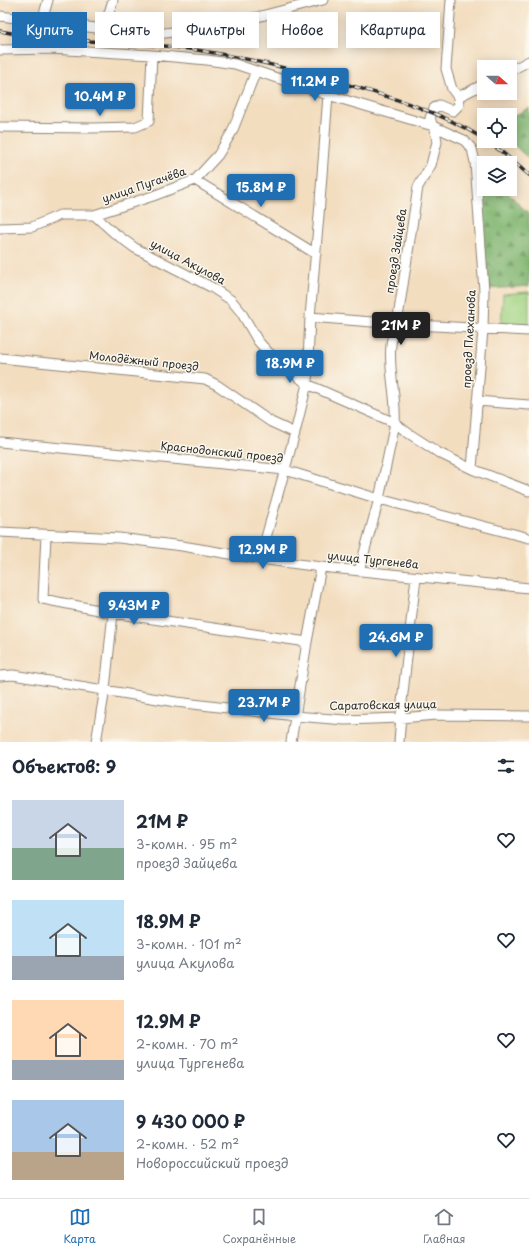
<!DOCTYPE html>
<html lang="ru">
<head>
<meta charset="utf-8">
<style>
  body { margin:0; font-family:"Playpen Sans",sans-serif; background:#f2f2f3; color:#1f2937; height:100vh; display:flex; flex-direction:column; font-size:15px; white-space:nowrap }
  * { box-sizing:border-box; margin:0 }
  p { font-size:13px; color:#747a83 }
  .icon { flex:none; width:22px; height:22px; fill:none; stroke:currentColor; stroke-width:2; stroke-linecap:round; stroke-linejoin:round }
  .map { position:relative; height:742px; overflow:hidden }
  .panel { display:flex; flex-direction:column; background:#fff; flex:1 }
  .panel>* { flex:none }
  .banner { position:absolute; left:12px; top:12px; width:505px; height:36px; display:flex; gap:8px }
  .needle { width:26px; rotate:111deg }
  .fabs { position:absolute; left:477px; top:60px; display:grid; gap:8px }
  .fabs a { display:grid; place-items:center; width:40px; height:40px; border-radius:0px; background:#fff; box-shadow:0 2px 10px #0003; font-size:20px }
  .price { position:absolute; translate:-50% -34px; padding:0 9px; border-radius:4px; background:#1f6fb2; color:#fff; font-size:13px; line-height:26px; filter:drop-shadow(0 1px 2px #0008) }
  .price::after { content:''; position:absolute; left:50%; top:24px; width:12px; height:9px; margin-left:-6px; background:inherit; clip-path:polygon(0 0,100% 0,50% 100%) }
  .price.active { background:#222; color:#fff }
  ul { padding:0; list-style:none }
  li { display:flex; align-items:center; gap:12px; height:100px; padding:0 12px }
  li span { display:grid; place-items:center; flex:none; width:112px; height:80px; border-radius:0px; color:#555 }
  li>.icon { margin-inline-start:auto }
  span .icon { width:48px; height:48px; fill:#fffc; stroke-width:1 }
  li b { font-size:17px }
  h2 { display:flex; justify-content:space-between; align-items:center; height:48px; padding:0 12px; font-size:17px }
  .tag { padding:0 14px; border-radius:0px; background:#fff; box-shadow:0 2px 10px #0003; font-size:14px; line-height:36px }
  .tag.active { background:#1f6fb2; color:#fff }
  .menu { display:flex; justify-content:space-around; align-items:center; height:56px; border-top:1px solid #e0e1e3; background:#fff; font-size:11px; color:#747a83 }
  .menu a { display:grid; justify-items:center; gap:2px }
  .menu .active { color:#1f6fb2 }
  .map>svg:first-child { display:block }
</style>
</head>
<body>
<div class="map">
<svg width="529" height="742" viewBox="0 0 529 742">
  <defs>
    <pattern id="forest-firs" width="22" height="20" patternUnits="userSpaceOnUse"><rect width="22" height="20" fill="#81b671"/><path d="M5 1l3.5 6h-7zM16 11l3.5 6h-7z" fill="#6a945d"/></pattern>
  </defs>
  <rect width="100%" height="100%" fill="#fbf7ec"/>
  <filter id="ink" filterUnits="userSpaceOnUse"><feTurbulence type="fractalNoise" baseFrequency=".025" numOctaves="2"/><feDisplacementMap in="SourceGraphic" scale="8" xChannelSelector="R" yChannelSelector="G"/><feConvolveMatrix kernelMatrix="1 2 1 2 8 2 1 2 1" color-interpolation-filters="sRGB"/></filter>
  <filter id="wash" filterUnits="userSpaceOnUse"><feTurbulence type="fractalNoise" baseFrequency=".012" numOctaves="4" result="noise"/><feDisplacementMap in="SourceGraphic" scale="16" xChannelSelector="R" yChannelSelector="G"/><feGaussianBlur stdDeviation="0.9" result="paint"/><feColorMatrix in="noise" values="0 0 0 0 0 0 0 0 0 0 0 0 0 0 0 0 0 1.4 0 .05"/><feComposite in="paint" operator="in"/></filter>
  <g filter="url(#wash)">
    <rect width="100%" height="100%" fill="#f3ddbf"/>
    <path fill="url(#forest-firs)" stroke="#56704e" d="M529,108v51l-19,-18v-23z
      M481,172l3,1v16h20l25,25v72l-43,3 -8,-113z"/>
    <path fill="#a2d483" stroke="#668057" d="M529,292v32l-28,1 2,-31z"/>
  </g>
  <g filter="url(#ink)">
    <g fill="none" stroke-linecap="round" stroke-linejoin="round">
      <defs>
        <path id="minor" d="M451,0l-5,69 6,20 6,8 26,-13
          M0,16l104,13 54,5 72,-10 93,-24
          M42,21l6,-21
          M104,29l9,-29
          M0,50l51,-1 101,6 55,5 28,4 93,31 105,31 31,14 8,9 3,13 9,129 -1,38 -11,140
          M510,71l19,-10
          M0,127l92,1 43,-1 14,-6 3,-66
          M195,180l121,74
          M94,215l19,17 22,16 76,39 20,13 10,12 17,29 10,11 39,32 88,39 13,10 31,20 33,16 57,22
          M0,228l32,-1 28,-12h34l59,-19 42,-16 23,-25 14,-23 24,-61
          M310,317l87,7 132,7
          M0,358l205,21 12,6 54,37 24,11
          M477,401l52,4
          M0,442l285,28 94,29 150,39
          M0,532l119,6 63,8 78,13 61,8 208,21
          M46,535l-3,64 70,14 194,29
          M260,559l35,-126 12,-49 3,-67 9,-102 9,-120
          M359,571l20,-72 16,-76c2,-26 -7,-52 -4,-78 0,-7 4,-14 6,-21l21,-137 13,-22 6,-23 -1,-7 -6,-17 4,-10 5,-3 14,6 6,-6 -1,-8
          M0,676l13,-1 163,27 119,14 50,4 55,-2 37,-3 92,1
          M96,742l9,-53 8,-76
          M291,742l16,-100 14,-75
          M399,742l3,-40 14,-125"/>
      </defs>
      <use href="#minor" stroke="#8f8475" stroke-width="11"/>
      <use href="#minor" stroke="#fff" stroke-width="9"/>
      <defs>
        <path id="rail" d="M0,31c50,10 103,10 154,14 62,5 121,20 181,36 52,15 103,29 149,58
          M487,141l15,11 27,23"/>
      </defs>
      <use href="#rail" stroke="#2b2b2b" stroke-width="3.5"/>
      <use href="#rail" stroke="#fbf7ec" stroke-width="2" stroke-dasharray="6" stroke-linecap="butt"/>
    </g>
  </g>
  <g text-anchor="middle" stroke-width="3" stroke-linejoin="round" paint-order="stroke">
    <g font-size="11" fill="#2b2b2b" stroke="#fbf7ec">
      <text transform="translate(144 185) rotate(-19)" y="4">улица Пугачёва</text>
      <text transform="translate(396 251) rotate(-81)" y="4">проезд Зайцева</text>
      <text transform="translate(188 262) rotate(28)" y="4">улица Акулова</text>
      <text transform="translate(469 339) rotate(-87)" y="4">проезд Плеханова</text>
      <text transform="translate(144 361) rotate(6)" y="4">Молодёжный проезд</text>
      <text transform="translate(222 452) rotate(6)" y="4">Краснодонский проезд</text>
      <text transform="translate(373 560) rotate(6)" y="4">улица Тургенева</text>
      <text transform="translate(383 705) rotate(-1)" y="4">Саратовская улица</text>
    </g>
  </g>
</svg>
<div class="fabs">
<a><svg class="needle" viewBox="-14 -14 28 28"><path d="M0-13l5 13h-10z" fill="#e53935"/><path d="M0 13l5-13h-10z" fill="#747a83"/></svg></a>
<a><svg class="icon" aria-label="locate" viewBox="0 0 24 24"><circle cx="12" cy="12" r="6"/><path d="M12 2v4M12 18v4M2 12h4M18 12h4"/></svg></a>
<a><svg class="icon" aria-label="layers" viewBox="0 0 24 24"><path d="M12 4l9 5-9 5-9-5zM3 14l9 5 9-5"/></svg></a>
</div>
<b class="price" style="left:315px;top:102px">11.2M ₽</b>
<b class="price" style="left:100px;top:117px">10.4M ₽</b>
<b class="price" style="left:261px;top:208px">15.8M ₽</b>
<b class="price active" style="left:401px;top:346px">21M ₽</b>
<b class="price" style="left:290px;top:384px">18.9M ₽</b>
<b class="price" style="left:263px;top:570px">12.9M ₽</b>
<b class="price" style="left:134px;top:626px">9.43M ₽</b>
<b class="price" style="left:396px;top:658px">24.6M ₽</b>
<b class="price" style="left:264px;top:723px">23.7M ₽</b>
<div class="banner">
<a class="tag active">Купить</a>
<a class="tag">Снять</a>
<a class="tag">Фильтры</a>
<a class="tag">Новое</a>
<a class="tag">Квартира</a>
</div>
</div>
<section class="panel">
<h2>Объектов: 9<svg class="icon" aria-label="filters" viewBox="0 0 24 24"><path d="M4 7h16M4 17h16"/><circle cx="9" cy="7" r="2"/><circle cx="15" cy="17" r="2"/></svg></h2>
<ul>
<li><span style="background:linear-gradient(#c9d6e8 60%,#7fa58c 0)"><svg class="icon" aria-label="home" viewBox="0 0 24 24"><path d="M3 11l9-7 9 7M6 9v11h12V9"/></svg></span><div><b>21M ₽</b><p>3-комн. · 95 m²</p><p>проезд Зайцева</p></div><svg class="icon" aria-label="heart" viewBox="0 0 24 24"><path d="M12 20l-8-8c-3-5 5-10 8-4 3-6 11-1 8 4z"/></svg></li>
<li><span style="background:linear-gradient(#bfe0f5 70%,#9aa5b1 0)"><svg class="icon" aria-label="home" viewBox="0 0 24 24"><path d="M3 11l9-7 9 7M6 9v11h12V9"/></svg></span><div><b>18.9M ₽</b><p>3-комн. · 101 m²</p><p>улица Акулова</p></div><svg class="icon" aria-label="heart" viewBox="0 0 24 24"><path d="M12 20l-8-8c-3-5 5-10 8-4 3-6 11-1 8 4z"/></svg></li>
<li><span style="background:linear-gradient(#ffd9b3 75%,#9aa5b1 0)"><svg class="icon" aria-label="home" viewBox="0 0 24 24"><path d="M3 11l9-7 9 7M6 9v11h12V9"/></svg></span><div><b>12.9M ₽</b><p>2-комн. · 70 m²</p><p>улица Тургенева</p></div><svg class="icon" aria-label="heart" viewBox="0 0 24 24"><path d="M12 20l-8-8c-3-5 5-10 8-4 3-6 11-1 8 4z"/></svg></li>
<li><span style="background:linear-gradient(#a9c7e8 65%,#b9a48a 0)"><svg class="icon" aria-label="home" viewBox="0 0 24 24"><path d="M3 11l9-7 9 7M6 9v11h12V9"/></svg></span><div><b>9 430 000 ₽</b><p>2-комн. · 52 m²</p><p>Новороссийский проезд</p></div><svg class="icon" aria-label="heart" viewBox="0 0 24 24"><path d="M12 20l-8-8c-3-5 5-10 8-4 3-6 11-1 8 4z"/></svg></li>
</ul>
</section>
<nav class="menu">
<a class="active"><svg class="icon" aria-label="map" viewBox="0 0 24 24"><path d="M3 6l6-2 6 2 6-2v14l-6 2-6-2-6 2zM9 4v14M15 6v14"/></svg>Карта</a>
<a><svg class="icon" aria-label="saved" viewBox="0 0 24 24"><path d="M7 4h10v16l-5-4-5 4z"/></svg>Сохранённые</a>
<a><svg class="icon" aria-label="home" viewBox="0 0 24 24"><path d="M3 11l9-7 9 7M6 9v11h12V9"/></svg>Главная</a>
</nav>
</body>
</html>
